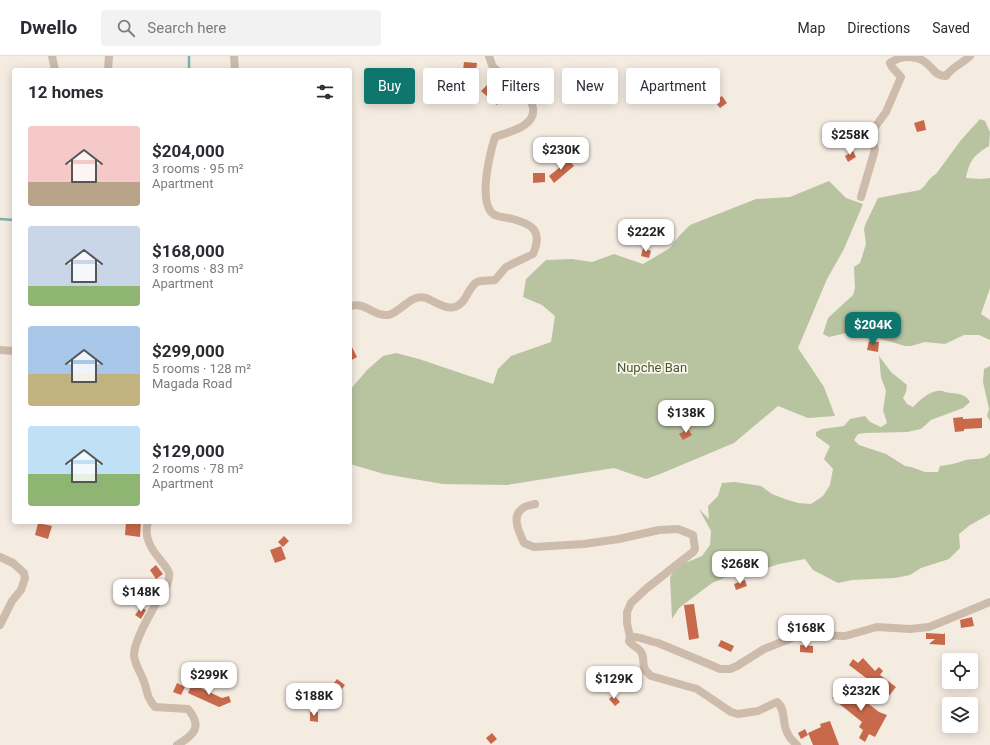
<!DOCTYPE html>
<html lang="en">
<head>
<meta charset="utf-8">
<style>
  body { margin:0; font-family:Roboto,sans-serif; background:#f2f2f3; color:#2b2b33; height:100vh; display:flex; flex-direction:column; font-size:15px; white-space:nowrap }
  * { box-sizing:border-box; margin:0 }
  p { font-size:13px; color:#7c7c81 }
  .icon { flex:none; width:22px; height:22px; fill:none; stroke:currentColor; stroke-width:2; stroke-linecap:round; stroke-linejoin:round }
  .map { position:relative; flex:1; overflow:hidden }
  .drawer { position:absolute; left:12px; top:12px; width:340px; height:456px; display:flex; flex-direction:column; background:#fff; border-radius:4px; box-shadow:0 2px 10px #0003 }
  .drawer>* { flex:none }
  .hud { position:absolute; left:364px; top:12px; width:380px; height:36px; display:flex; gap:8px }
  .tools { position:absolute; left:942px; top:597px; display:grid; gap:8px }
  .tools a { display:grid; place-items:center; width:36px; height:36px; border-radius:4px; background:#fff; box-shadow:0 2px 10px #0003; font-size:20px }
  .price { position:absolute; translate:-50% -34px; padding:0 9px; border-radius:8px; background:#fff; color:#222; font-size:13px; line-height:26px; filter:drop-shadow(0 1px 2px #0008) }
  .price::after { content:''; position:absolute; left:50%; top:24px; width:12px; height:9px; margin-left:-6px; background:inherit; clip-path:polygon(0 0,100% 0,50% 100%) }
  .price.current { background:#0f766e; color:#fff }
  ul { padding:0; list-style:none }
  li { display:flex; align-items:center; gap:12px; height:100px; padding:0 16px }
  li span { display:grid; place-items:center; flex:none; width:112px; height:80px; border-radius:4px; color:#555 }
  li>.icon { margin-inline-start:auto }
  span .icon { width:48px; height:48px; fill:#fffc; stroke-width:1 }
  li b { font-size:17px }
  h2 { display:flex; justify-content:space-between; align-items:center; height:48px; padding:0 16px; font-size:17px }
  .pill { padding:0 14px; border-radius:4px; background:#fff; box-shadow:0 2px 10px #0003; font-size:14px; line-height:36px }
  .pill.current { background:#0f766e; color:#fff }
  header { display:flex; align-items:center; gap:24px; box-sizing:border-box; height:56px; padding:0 20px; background:#fff; border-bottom:1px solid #e1e1e2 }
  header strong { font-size:19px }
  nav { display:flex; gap:22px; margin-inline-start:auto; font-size:14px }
  .search { width:280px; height:36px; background:#f2f2f3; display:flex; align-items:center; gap:10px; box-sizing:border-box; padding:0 14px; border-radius:4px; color:#7c7c81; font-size:15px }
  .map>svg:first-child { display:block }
</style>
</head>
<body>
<header>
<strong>Dwello</strong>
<div class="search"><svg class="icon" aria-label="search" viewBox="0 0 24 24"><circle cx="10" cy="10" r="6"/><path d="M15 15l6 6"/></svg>Search here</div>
<nav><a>Map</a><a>Directions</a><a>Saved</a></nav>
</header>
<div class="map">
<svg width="990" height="689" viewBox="0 0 990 689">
  <rect width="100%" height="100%" fill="#f4ebe1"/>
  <path fill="#b8c4a0" d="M980,63l5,2 5,11 -1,14c-16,10 -19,14 -23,32l15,1 9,-1v110l-9,26 9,6v20l-11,-5h-15l-19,9 -20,-2 -14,4h-6l-27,-8 -27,-6 -22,5 -6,-3 5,-16 25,-23 2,-7 -1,-21 6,-4 6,-19 -2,-15 2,-6 12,-25 42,-8c7,-5 8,-12 16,-16l25,-34z
    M829,125l17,17 17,6 -19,45 -17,30 -29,69 26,39 11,29 -27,2 -30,-12 -44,37 -74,31 -14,5 -32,-11 -107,17 -64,-1 -59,-10 -34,-10v-74l17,-20 16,-14 13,-3 23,6 74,25 5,-15 13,-13 40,-14 4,-26 -13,-11 -19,-8 3,-18 20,-19 26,-1 20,3 22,-8 29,10 27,-16 9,-12 11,-11 66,-26 34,-2z
    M879,300l12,16 16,13 -1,7 -3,6 4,6 6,3c7,-7 18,-18 29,-16 4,1 6,2 9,2 9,1 14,1 19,9l-7,6 -32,12 -10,9 -14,3 -42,1 -7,1 -4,6 5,5 27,9 19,12 6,1 14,5h13l2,-6c10,-1 17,-3 26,-6 8,-2 18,1 24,-7v61l-20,11 -11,9 1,14 -11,11 -28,9 -11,7 -15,3 -43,2 -14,3 -25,-13 -8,-11 -26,5 -27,9 -15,-1 -25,11 -33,25 -7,11 -2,-42 8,-11 24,-10 8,-11 1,-14 -12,-22 10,10 -1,-13 10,-10 4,-13 13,-1 26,4 11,8 13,5 13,4 13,1 12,-8 7,-11 3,-16 -9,-10 6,-13 -14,-10v-4l6,-3 22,-3 6,-7 15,-3 5,6 11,5 6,-4 -4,-13 3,-19 -5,-14z
    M990,310v55l-3,-5 2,-7 -6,-27 1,-13z"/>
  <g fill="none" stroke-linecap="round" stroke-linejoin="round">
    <path stroke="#7fb0b2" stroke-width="2.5" d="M189,0v14
      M0,163l14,1"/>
  </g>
  <path fill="#c8694b" d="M464,6l13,1 -1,8 -13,-1z
    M443,13l11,5 -4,6 -10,-5z
    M487,29l15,13 -5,7 -16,-14z
    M722,40l5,7 -7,5 -6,-7z
    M924,64l2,10 -9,2 -3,-9z
    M853,95l3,6 -8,5 -3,-6z
    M569,104l5,6 -20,17 -5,-7z
    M533,117h12v9l-12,1z
    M643,192l8,3 -2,7 -8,-2z
    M869,285l10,1 -1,10 -11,-2z
    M350,287l7,14 -7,4z
    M963,361v2l19,-1v10l-18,1v2l-9,1 -2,-14z
    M688,373l4,6 -9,5 -4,-6z
    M126,466h15l-1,15 -15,-2z
    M38,467l14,3 -4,13 -13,-4z
    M284,480l5,5 -6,6 -5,-5z
    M281,490l5,13 -11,4 -5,-13z
    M156,509l7,9 -7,5 -6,-9z
    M745,524l2,6 -11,4 -2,-6z
    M694,548l5,34 -10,2 -5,-35z
    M141,551l5,3 -5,9 -6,-4z
    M972,561l2,9 -13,2 -1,-8z
    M926,577l18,1 1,-1v12l-16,-1 6,-5h-9z
    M721,584l13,6 -3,6 -13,-6z
    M800,589l13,1v7l-13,-1z
    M863,602l12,13 4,-4 4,4 -3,4 16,12 -11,14 -6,-5 3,-6 -33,-25 4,-6 5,4z
    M337,623l8,6 -9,12 -8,-6z
    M177,627l8,4 -4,8 -8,-3z
    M192,628l30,14 7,-2 2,6 -12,5 -31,-14z
    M843,628l36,28 8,3 -12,22 -6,-3 -4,8 -6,-4 4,-8 -4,-3 3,-5 -30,-24z
    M614,639l6,7 -5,4 -6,-7z
    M310,656h8v10l-8,-1z
    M830,665l9,24h-26l-5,-12 13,-6 -1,-3z
    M805,673l3,6 -7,4 -3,-6z
    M492,677l5,6 -6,5 -5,-6z"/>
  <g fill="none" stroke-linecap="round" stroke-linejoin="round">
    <path stroke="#cdbbac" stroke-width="8" d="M52,0l3,14
      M234,0l1,14
      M108,14l1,-14
      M861,141l13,-44 1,-4 -4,-13 1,-5 14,-19 15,-35 -9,-10 -2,-4c4,-3 9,-5 15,-6 28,-1 24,19 41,19 6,-9 16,-12 24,-20
      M350,250c18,-4 21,10 38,9 13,-2 22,-22 38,-17 8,3 20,12 29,9 12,-4 12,-19 22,-25 5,-2 13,-1 18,-2l11,-13 27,-13c11,-25 -3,-31 -25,-36 -6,-1 -13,-1 -17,-6 -12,-15 -1,-59 4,-75 13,-5 41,-10 38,-29 -3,-19 -21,-26 -35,-37 -2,-2 -5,-3 -6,-6 -1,-3 -2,-6 -3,-9
      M0,294l14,1
      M535,448c-4,1 -9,2 -12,4 -13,9 -3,25 1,35l10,4 50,-3 35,-5 40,-9 19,-1 15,6 2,14 -2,3 -46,36 -16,15 -4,9v11l3,14
      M148,466c-5,16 4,28 14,40 2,3 6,7 7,11 1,4 -1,9 -2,12 -9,15 -34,55 -33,71 1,8 6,16 9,23 5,12 3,18 12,28l33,2c15,18 6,26 -11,36
      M0,501l13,6 11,10 1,5 -4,12 -9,11 -12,24
      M797,689c-4,-4 -8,-7 -10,-13 -5,-9 -1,-23 -10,-30l-19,9 -20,3 -7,-2 -34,-23 -46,-13c-13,-11 -4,-14 -10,-24 -2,-4 -9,-6 -12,-11l1,-4c7,-2 20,5 28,6l53,22 9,4h10l7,-3 27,-17 33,-13 11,-1 37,1 32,-9 33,2 19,-2 15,-6 46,-19"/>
  </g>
  <g text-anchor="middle" stroke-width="3.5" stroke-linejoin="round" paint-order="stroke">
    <g font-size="13" fill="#4a5a2e" stroke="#fbf5ee">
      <text x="652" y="316">Nupche Ban</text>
    </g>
  </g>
</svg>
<div class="tools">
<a><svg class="icon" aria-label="locate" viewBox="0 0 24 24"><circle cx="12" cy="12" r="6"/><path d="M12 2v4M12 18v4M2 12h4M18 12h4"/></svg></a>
<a><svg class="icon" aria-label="layers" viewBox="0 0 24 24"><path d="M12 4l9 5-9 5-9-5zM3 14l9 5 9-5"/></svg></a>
</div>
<b class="price" style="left:850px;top:100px">$258K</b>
<b class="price" style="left:561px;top:115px">$230K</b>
<b class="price" style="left:646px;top:197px">$222K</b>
<b class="price current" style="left:873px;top:290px">$204K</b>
<b class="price" style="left:686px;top:378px">$138K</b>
<b class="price" style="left:740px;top:529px">$268K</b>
<b class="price" style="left:141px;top:557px">$148K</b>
<b class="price" style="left:806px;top:593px">$168K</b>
<b class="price" style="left:209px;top:640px">$299K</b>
<b class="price" style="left:614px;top:644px">$129K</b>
<b class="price" style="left:861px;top:656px">$232K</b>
<b class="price" style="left:314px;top:661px">$188K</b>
<div class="hud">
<a class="pill current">Buy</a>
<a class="pill">Rent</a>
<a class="pill">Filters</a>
<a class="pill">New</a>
<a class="pill">Apartment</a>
</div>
<section class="drawer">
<h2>12 homes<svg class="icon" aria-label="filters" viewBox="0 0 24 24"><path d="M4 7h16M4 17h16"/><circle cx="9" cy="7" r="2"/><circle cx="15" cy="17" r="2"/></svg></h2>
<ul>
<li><span style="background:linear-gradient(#f6c9c9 70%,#b9a48a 0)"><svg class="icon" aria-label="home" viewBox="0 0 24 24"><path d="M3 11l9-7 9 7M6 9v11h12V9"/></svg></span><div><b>$204,000</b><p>3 rooms · 95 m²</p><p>Apartment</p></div></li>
<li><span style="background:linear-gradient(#c9d6e8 75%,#8fb573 0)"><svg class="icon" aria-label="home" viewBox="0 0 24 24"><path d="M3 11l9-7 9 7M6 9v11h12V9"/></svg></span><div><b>$168,000</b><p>3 rooms · 83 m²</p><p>Apartment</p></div></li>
<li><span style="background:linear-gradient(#a9c7e8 60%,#c2b280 0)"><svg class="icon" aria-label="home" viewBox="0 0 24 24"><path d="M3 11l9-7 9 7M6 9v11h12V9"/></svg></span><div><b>$299,000</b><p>5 rooms · 128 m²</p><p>Magada Road</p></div></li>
<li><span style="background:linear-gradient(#bfe0f5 60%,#8fb573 0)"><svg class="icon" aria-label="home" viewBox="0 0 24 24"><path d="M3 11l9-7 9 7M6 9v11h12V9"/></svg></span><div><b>$129,000</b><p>2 rooms · 78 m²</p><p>Apartment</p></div></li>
</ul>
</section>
</div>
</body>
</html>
